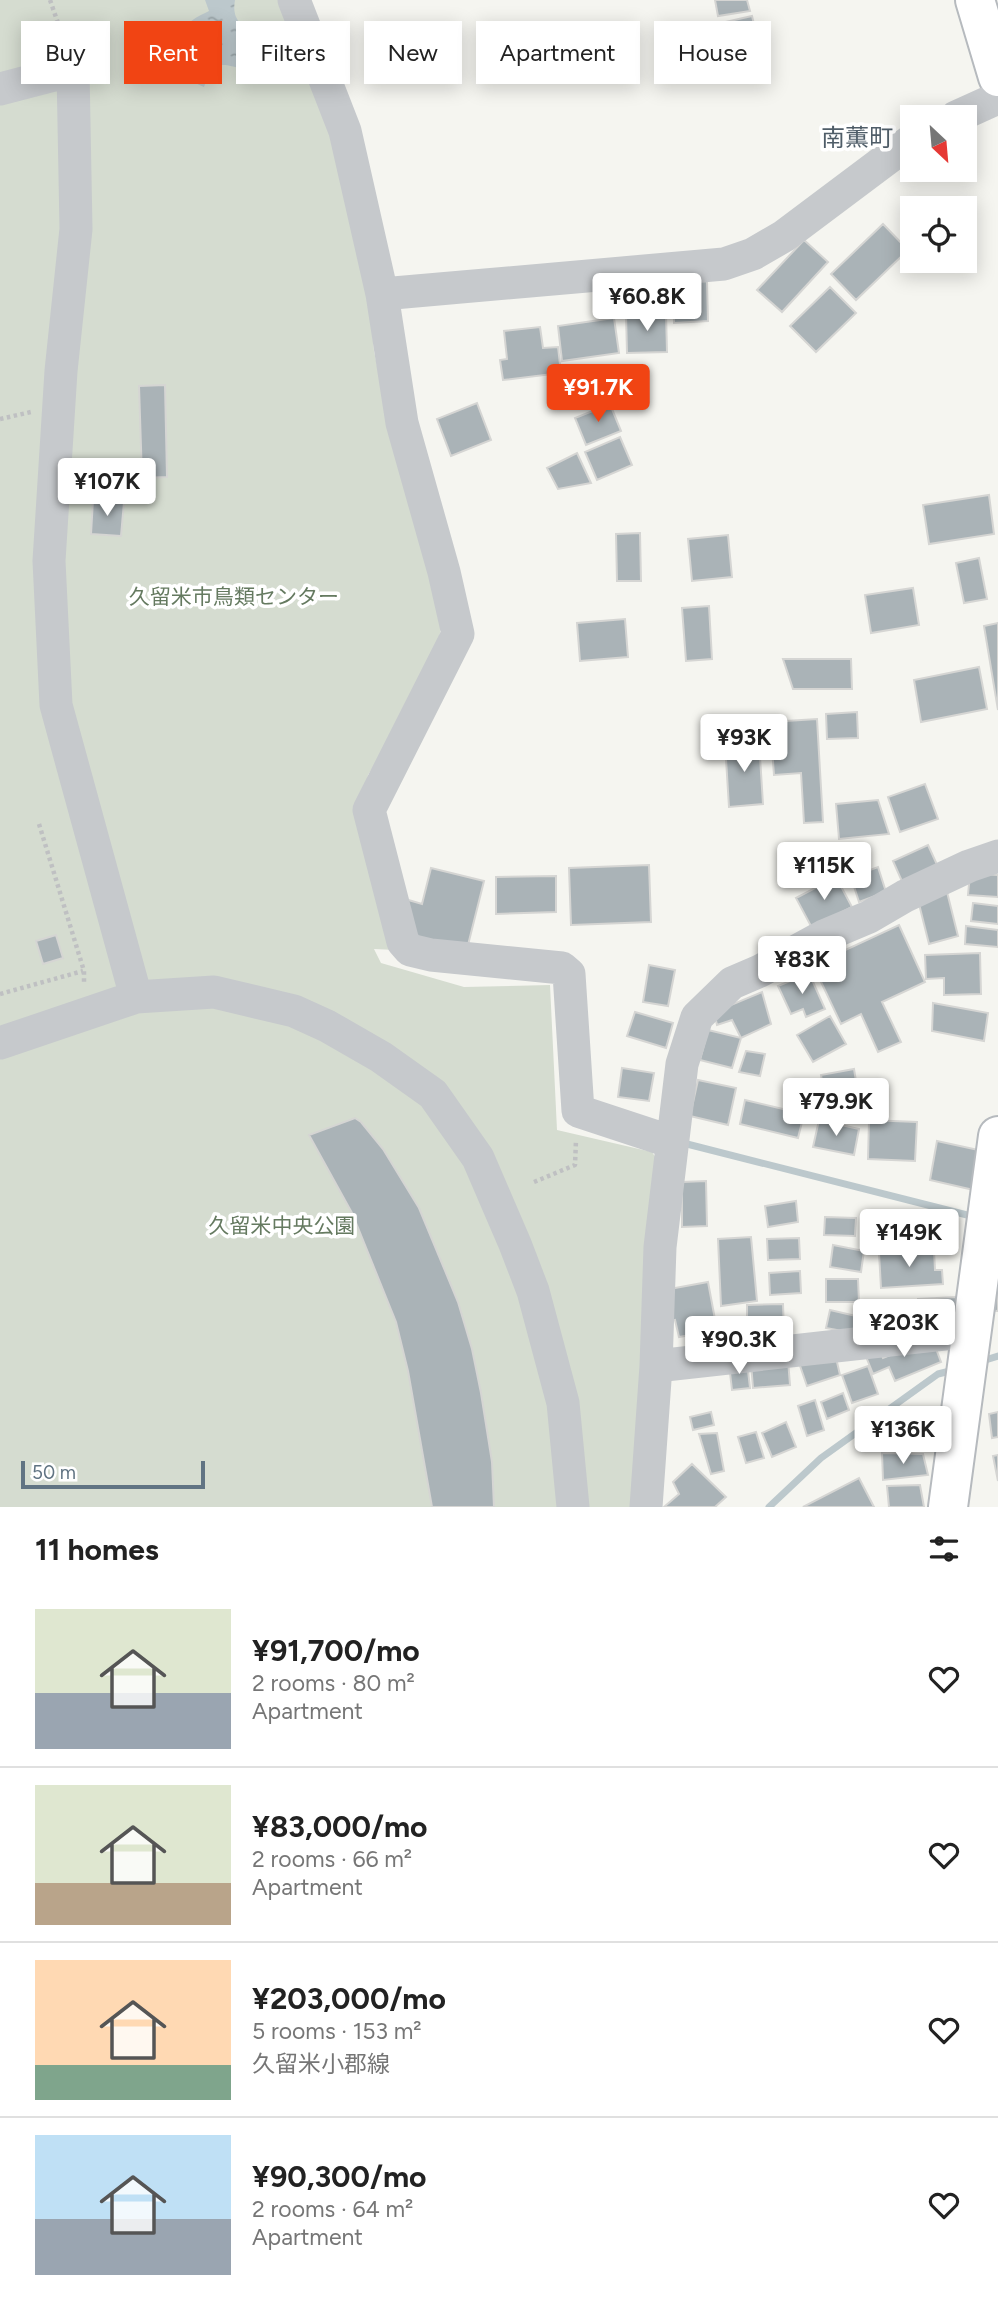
<!DOCTYPE html>
<html lang="en">
<head>
<meta charset="utf-8">
<style>
  body { margin:0; font-family:Figtree,"Noto Sans JP",sans-serif; background:#f6f6f6; color:#222; height:100vh; display:flex; flex-direction:column; font-size:26px; white-space:nowrap }
  * { box-sizing:border-box; margin:0 }
  p { font-size:23px; color:#767676 }
  .icon { flex:none; width:38px; height:38px; fill:none; stroke:currentColor; stroke-width:2; stroke-linecap:round; stroke-linejoin:round }
  .map { position:relative; height:1507px; overflow:hidden }
  .details { display:flex; flex-direction:column; background:#fff; flex:1 }
  .details>* { flex:none }
  .guide { position:absolute; left:21px; top:21px; width:957px; height:63px; display:flex; gap:14px }
  .needle { width:46px; rotate:154deg }
  .buttons { position:absolute; left:900px; top:105px; display:grid; gap:14px }
  .buttons a { display:grid; place-items:center; width:77px; height:77px; border-radius:0px; background:#fff; box-shadow:0 4px 18px #0003; font-size:35px }
  .scale { position:absolute; left:21px; bottom:18px; width:184px; box-sizing:border-box; padding-left:7px; border:4px solid #617483; border-top:0; font-size:19px; line-height:24px; white-space:nowrap; color:#617483; -webkit-text-stroke:5px #fff; paint-order:stroke }
  .price { position:absolute; translate:-50% -60px; padding:0 16px; border-radius:7px; background:#fff; color:#222; font-size:23px; line-height:46px; filter:drop-shadow(0 2px 4px #0008) }
  .price::after { content:''; position:absolute; left:50%; top:42px; width:21px; height:16px; margin-left:-10px; background:inherit; clip-path:polygon(0 0,100% 0,50% 100%) }
  .price.active { background:#f14413; color:#fff }
  ul { padding:0; list-style:none }
  li { display:flex; align-items:center; gap:21px; height:175px; padding:0 35px }
  li+li { border-top:2px solid #e0e0e0 }
  li span { display:grid; place-items:center; flex:none; width:196px; height:140px; border-radius:0px; color:#555 }
  li>.icon { margin-inline-start:auto }
  span .icon { width:84px; height:84px; fill:#fffc; stroke-width:1 }
  li b { font-size:30px }
  h2 { display:flex; justify-content:space-between; align-items:center; height:84px; padding:0 35px; font-size:30px }
  .pill { padding:0 24px; border-radius:0px; background:#fff; box-shadow:0 4px 18px #0003; font-size:24px; line-height:63px }
  .pill.active { background:#f14413; color:#fff }
  .map>svg:first-child { display:block }
</style>
</head>
<body>
<div class="map">
<svg width="998" height="1507" viewBox="0 0 998 1507">
  <defs>
    <pattern id="water-ripples" width="26" height="14" patternUnits="userSpaceOnUse" patternTransform="scale(1.75)"><rect width="26" height="14" fill="#bcc8cc"/><path d="M2 4q2-2 4 0t4 0M15 11q2-2 4 0t4 0" fill="none" stroke="#9ca7ab"/></pattern>
  </defs>
  <rect width="100%" height="100%" fill="#f5f5f0"/>
  <path fill="#d5dcd0" d="M0,0h280l55,142 30,116 9,93 17,84 51,188 -10,49 -64,103 -7,38 35,137 -22,-1 7,14 83,24 86,-2 7,145 95,22 9,14 -25,341h-636z"/>
  <path fill="url(#water-ripples)" d="M205,0h30c-3,18 4,19 10,33 4,13 2,24 -2,36 -23,-6 -29,-9 -39,18 -28,-11 -39,-43 -15,-64 5,-5 14,-9 20,-12z"/>
  <g fill="none" stroke-linecap="round" stroke-linejoin="round">
    <path stroke="#bcc8cc" stroke-width="7" d="M687,1144l288,73
      M979,1362l19,-6
      M769,1507l52,-49 117,-84 16,-4"/>
  </g>
  <path fill="#aab3b7" stroke="#d5d5d3" stroke-width="2" d="M715,0h32l3,11 -32,5z
    M752,16l7,28 -33,7 -5,-28z
    M883,224l25,26 -52,50 -25,-26z
    M804,240l24,22 -46,50 -25,-22z
    M707,281l1,40 -34,2 -1,-40z
    M830,287l26,26 -40,39 -26,-26z
    M666,312l1,40 -40,1 -1,-39z
    M614,318l5,35 -57,8 -4,-35z
    M540,327l3,21 15,-1 3,26 -58,7 -3,-20 7,-1 -3,-28z
    M596,373l9,19 -27,12 -9,-19z
    M165,385l2,92 -25,1 -3,-92z
    M477,403l14,37 -40,16 -14,-37z
    M610,404l11,27 -35,14 -11,-27z
    M620,437l12,28 -35,15 -12,-28z
    M577,453l14,30 -33,6 -11,-21z
    M989,495l5,39 -65,10 -6,-39z
    M93,500l31,2 -3,34 -30,-2z
    M640,533l1,48h-24l-1,-47z
    M728,535l4,42 -40,4 -4,-42z
    M979,558l8,41 -23,4 -8,-40z
    M913,588l6,37 -48,8 -6,-38z
    M709,606l3,53 -26,2 -4,-53z
    M625,619l3,38 -48,4 -3,-38z
    M998,623v87l-14,-84z
    M783,659h68l1,30h-59z
    M979,667l8,42 -66,13 -7,-42z
    M857,712l1,26 -31,1 -1,-25z
    M817,719l6,103 -19,1 -3,-50 -27,2 -4,-53z
    M759,741l4,63 -34,3 -4,-64z
    M925,784l13,35 -38,13 -12,-35z
    M878,800l11,34 -50,5 -3,-35z
    M928,845l11,24 -35,17 -11,-25z
    M649,865l2,57 -80,3 -2,-57z
    M878,867l8,25 -27,10 -8,-25z
    M431,868l53,13 -18,72 -52,-14 -9,-40 17,5z
    M970,873l28,2v22l-30,-2z
    M556,876v36l-60,2v-37z
    M836,877l16,30 -40,21 -16,-30z
    M946,888l12,48 -29,8 -12,-48z
    M973,903l25,3v18l-27,-3z
    M899,925l26,57 -43,20 19,40 -23,10 -17,-38 -20,10 -28,-59z
    M966,926l32,4v17l-33,-3z
    M56,935l7,23 -20,6 -7,-23z
    M980,953l1,41 -37,1v-17l-18,1 -1,-24z
    M649,965l26,5 -7,36 -25,-4z
    M809,973l16,36 -19,8 -3,-8 -12,5 -13,-28z
    M762,992l9,32 -30,14 -9,-18 -15,5 -3,-13z
    M933,1003l55,10 -4,28 -52,-10z
    M635,1012l38,11 -7,25 -39,-12z
    M830,1016l16,28 -33,18 -16,-27z
    M708,1030l33,8 -9,30 -32,-8z
    M746,1051l19,3 -5,22 -21,-4z
    M622,1068l32,5 -5,28 -31,-4z
    M854,1069l4,24 -33,6 -4,-24z
    M698,1080l38,8 -8,37 -38,-9z
    M745,1100l59,14 -6,24 -58,-14z
    M355,1118l6,4 22,27 36,59 39,94 14,47 9,44 11,69 2,45h-62l-24,-136 -12,-49 -44,-109 -43,-78z
    M819,1120l40,9 -5,26 -41,-8z
    M869,1120l48,2 -2,39 -47,-2z
    M937,1141l46,10 -5,40 -48,-11z
    M706,1181l1,45 -25,1v-45z
    M796,1201l2,21 -30,5 -3,-21z
    M825,1217l31,1 -1,18 -31,-1z
    M751,1237l6,64 -36,5 -3,-67z
    M799,1238l1,21 -32,1 -1,-21z
    M833,1245l31,6 -3,21 -31,-5z
    M934,1250l1,20h7l1,14 -62,4 -2,-35z
    M800,1271l1,22 -31,2 -1,-22z
    M826,1279h32l1,23h-33z
    M708,1282l9,48 -38,7 -4,-17 -5,1 -6,-31z
    M985,1285l13,1v25l-15,-1z
    M956,1297l1,14h-8l1,17 -30,2 -2,-31z
    M902,1303l2,23 -32,2 -1,-23z
    M783,1304l1,27 -37,1v-27z
    M830,1310l26,6 -3,17 -27,-5z
    M932,1338l9,24 -46,19 -6,-14 -16,7 -10,-25 14,-6 6,15z
    M834,1349l6,26 -33,11 -9,-26z
    M788,1360l2,25 -37,3 -2,-25z
    M747,1362l3,26 -18,2 -3,-26z
    M868,1366l10,28 -26,9 -10,-28z
    M843,1393l6,17 -22,9 -6,-17z
    M815,1400l9,30 -17,6 -9,-30z
    M908,1407h17l-3,23 18,-1v20l-61,-2 9,-18z
    M711,1412l3,13 -21,5 -3,-13z
    M998,1412v25l-6,1 -3,-24z
    M786,1422l10,25 -24,10 -10,-24z
    M756,1432l8,26 -18,5 -8,-26z
    M717,1433l7,38 -13,3 -12,-40z
    M882,1453l41,1 5,21 -45,5z
    M998,1455v26l-5,-25z
    M692,1464l34,33 -11,10h-51l15,-13 -6,-12z
    M859,1478l15,29h-71z
    M920,1485l4,22h-35l-2,-21z"/>
  <g fill="none" stroke-linecap="round" stroke-linejoin="round">
    <defs>
      <path id="major" d="M975,0l23,77
        M948,1507l50,-371"/>
    </defs>
    <use href="#major" stroke="#b6babe" stroke-width="42"/>
    <path stroke="#bfc0c2" stroke-width="4.5" stroke-dasharray="3.5 3.5" stroke-linecap="butt" d="M50,0l16,46
      M0,419l31,-7
      M39,824l45,147v14
      M0,994l83,-23
      M534,1182l41,-17 1,-25"/>
    <path stroke="#c6c9cc" stroke-width="33" d="M294,0l51,131 37,163 20,129 42,149 14,62 -89,176 34,132 7,8 21,5 131,13 7,6 9,137 94,31
      M0,89l73,-19 3,159 -15,142 -12,190 7,144 80,292
      M956,117l42,-19
      M382,294l342,-30 29,-10 31,-18 128,-96
      M0,1043l136,-46 78,-5 80,19 33,15 54,31 52,37 45,64 37,86 18,47 30,112 10,104
      M656,1366l316,-35
      M646,1507l10,-141 4,-119 22,-183 15,-47 35,-34 28,-12 64,-35 45,-19 36,-21 64,-30 29,-10"/>
    <use href="#major" stroke="#fff" stroke-width="38"/>
  </g>
  <g text-anchor="middle" stroke-width="7" stroke-linejoin="round" paint-order="stroke">
    <g font-size="21" fill="#657a60" stroke="#fff">
      <text x="234" y="604">久留米市鳥類センター</text>
      <text x="282" y="1233">久留米中央公園</text>
    </g>
    <g font-size="24" fill="#4f5d68" stroke="#fff">
      <text x="857" y="146">南薫町</text>
    </g>
  </g>
</svg>
<div class="buttons">
<a><svg class="needle" viewBox="-14 -14 28 28"><path d="M0-13l5 13h-10z" fill="#e53935"/><path d="M0 13l5-13h-10z" fill="#767676"/></svg></a>
<a><svg class="icon" aria-label="locate" viewBox="0 0 24 24"><circle cx="12" cy="12" r="6"/><path d="M12 2v4M12 18v4M2 12h4M18 12h4"/></svg></a>
</div>
<div class="scale">50 m</div>
<b class="price" style="left:647px;top:333px">¥60.8K</b>
<b class="price active" style="left:598px;top:424px">¥91.7K</b>
<b class="price" style="left:107px;top:518px">¥107K</b>
<b class="price" style="left:744px;top:774px">¥93K</b>
<b class="price" style="left:824px;top:902px">¥115K</b>
<b class="price" style="left:802px;top:996px">¥83K</b>
<b class="price" style="left:836px;top:1138px">¥79.9K</b>
<b class="price" style="left:909px;top:1269px">¥149K</b>
<b class="price" style="left:904px;top:1359px">¥203K</b>
<b class="price" style="left:739px;top:1376px">¥90.3K</b>
<b class="price" style="left:903px;top:1466px">¥136K</b>
<div class="guide">
<a class="pill">Buy</a>
<a class="pill active">Rent</a>
<a class="pill">Filters</a>
<a class="pill">New</a>
<a class="pill">Apartment</a>
<a class="pill">House</a>
</div>
</div>
<section class="details">
<h2>11 homes<svg class="icon" aria-label="filters" viewBox="0 0 24 24"><path d="M4 7h16M4 17h16"/><circle cx="9" cy="7" r="2"/><circle cx="15" cy="17" r="2"/></svg></h2>
<ul>
<li><span style="background:linear-gradient(#dfe7d0 60%,#9aa5b1 0)"><svg class="icon" aria-label="home" viewBox="0 0 24 24"><path d="M3 11l9-7 9 7M6 9v11h12V9"/></svg></span><div><b>¥91,700/mo</b><p>2 rooms · 80 m²</p><p>Apartment</p></div><svg class="icon" aria-label="heart" viewBox="0 0 24 24"><path d="M12 20l-8-8c-3-5 5-10 8-4 3-6 11-1 8 4z"/></svg></li>
<li><span style="background:linear-gradient(#dfe7d0 70%,#b9a48a 0)"><svg class="icon" aria-label="home" viewBox="0 0 24 24"><path d="M3 11l9-7 9 7M6 9v11h12V9"/></svg></span><div><b>¥83,000/mo</b><p>2 rooms · 66 m²</p><p>Apartment</p></div><svg class="icon" aria-label="heart" viewBox="0 0 24 24"><path d="M12 20l-8-8c-3-5 5-10 8-4 3-6 11-1 8 4z"/></svg></li>
<li><span style="background:linear-gradient(#ffd9b3 75%,#7fa58c 0)"><svg class="icon" aria-label="home" viewBox="0 0 24 24"><path d="M3 11l9-7 9 7M6 9v11h12V9"/></svg></span><div><b>¥203,000/mo</b><p>5 rooms · 153 m²</p><p>久留米小郡線</p></div><svg class="icon" aria-label="heart" viewBox="0 0 24 24"><path d="M12 20l-8-8c-3-5 5-10 8-4 3-6 11-1 8 4z"/></svg></li>
<li><span style="background:linear-gradient(#bfe0f5 60%,#9aa5b1 0)"><svg class="icon" aria-label="home" viewBox="0 0 24 24"><path d="M3 11l9-7 9 7M6 9v11h12V9"/></svg></span><div><b>¥90,300/mo</b><p>2 rooms · 64 m²</p><p>Apartment</p></div><svg class="icon" aria-label="heart" viewBox="0 0 24 24"><path d="M12 20l-8-8c-3-5 5-10 8-4 3-6 11-1 8 4z"/></svg></li>
</ul>
</section>
</body>
</html>
